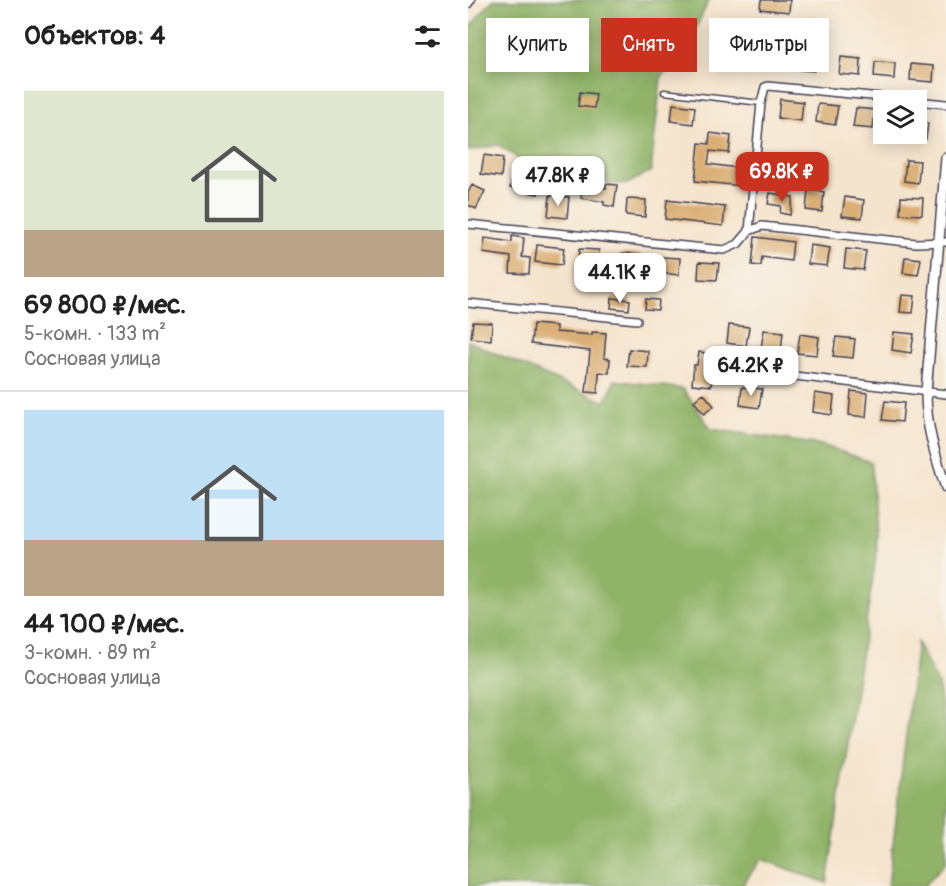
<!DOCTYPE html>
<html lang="ru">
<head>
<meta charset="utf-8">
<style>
  body { margin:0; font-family:Pangolin,sans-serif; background:#f6f6f6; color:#222; height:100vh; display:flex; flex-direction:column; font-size:22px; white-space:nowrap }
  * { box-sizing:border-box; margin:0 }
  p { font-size:20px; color:#767676 }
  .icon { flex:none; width:33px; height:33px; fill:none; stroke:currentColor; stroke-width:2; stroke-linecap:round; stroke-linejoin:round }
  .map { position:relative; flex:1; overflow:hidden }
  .side { display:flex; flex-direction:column; background:#fff; width:468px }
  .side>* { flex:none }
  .hud { position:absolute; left:18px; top:18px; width:369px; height:54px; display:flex; gap:12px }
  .fabs { position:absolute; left:405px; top:90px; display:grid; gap:12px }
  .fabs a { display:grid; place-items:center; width:54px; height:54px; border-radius:0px; background:#fff; box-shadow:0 3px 15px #0003; font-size:30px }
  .price { position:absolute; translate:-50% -51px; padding:0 14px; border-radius:12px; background:#fff; color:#222; font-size:20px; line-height:39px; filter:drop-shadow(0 2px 3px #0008) }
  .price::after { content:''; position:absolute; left:50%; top:36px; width:18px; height:14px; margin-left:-9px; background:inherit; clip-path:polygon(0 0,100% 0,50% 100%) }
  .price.active { background:#c8321e; color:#fff }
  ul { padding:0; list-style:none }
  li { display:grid; align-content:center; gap:12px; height:318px; padding:0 24px }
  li+li { border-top:2px solid #e0e0e0 }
  li span { display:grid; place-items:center; height:186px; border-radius:0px; color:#555 }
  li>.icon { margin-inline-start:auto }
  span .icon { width:108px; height:108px; fill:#fffc; stroke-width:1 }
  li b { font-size:26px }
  h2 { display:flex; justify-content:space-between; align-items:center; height:72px; padding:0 24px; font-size:26px }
  .tag { padding:0 21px; border-radius:0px; background:#fff; box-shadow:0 3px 15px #0003; font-size:21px; line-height:54px }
  .tag.active { background:#c8321e; color:#fff }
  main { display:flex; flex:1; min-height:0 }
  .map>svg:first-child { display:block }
</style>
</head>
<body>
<main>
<section class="side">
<h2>Объектов: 4<svg class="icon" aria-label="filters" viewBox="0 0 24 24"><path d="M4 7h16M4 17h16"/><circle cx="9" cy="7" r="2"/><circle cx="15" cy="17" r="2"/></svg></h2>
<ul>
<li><span style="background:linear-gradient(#dfe7d0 75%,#b9a48a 0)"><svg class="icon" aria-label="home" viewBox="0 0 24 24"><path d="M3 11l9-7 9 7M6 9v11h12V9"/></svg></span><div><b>69 800 ₽/мес.</b><p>5-комн. · 133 m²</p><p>Сосновая улица</p></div></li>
<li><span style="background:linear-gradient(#bfe0f5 70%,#b9a48a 0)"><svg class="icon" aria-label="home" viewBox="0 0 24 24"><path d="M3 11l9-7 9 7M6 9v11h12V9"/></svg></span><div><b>44 100 ₽/мес.</b><p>3-комн. · 89 m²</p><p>Сосновая улица</p></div></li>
</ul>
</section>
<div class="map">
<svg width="478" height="886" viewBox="0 0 478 886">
  <rect width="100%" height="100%" fill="#f7f3e8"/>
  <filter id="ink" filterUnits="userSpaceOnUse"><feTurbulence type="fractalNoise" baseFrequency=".0167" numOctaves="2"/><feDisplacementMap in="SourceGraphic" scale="12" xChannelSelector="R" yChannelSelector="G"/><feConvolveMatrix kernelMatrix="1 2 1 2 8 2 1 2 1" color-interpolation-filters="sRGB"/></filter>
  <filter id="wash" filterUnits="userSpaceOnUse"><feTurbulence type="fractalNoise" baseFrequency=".008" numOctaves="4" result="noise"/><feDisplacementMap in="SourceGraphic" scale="24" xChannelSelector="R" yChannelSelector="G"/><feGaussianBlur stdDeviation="1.35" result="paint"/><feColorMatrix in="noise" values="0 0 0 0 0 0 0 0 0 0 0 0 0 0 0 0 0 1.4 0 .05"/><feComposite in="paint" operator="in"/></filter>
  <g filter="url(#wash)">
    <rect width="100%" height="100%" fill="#f5e4cd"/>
    <path fill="#90b368" stroke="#596a52" stroke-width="1.5" d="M25,0h216l-15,32 -33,46 -10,93 -24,13 -44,-3 -15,11 -70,-47 -30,6v-122z
      M0,341l137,61 10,-22 68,9 28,40 111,16 49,17 6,88 -50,333 -66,-24 -19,27h-274z
      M449,642l21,42 8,45v133l-22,24h-36z"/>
    <g id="blocks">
      <path fill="#daae75" d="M293,0h29l-1,12 -29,-3z
        M262,41l15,1 -2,21 -26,-2 2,-15 11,1z
        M296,51l24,2 -2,16 -24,-2z
        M333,57l15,1 -2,13 -15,-1z
        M373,57l20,2 -1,17 -21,-2z
        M407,62l20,1 -1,16 -20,-2z
        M443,64l23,2 -1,16 -23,-2z
        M112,92l16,2 -2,14 -16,-2z
        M312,99l23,3 -2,19 -23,-3z
        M205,104l22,3 -2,17 -22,-3z
        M350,104l20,2 -3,19 -19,-3z
        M388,108l19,2 -2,19 -20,-2z
        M448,121l12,2 -2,16 -10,-2z
        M242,133l21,3 -2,17 -19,-2 -2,13 29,4 -1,8 6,1 -1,9 -46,-5 4,-38 10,1z
        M16,155l19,3 -2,19 -20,-3z
        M438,160l14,1 -2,22 -14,-2z
        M46,170l27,5 -3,19 -28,-6z
        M115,184l23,4v-4l11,1 -3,22 -10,-2v-3l-23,-4z
        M4,185l13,6 -9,18 -8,-4v-12z
        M340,190l16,2 -2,20 -16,-2z
        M302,193l23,4 -3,18 -10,-2 1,-7 -13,-2z
        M82,195l19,2 -2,21 -19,-2z
        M377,197l19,3 -2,18 -20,-2z
        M433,197l22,1 -1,17 -22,-1z
        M159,199l19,1 -1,17 -19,-2z
        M199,200l58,7 -2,19 -58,-7z
        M44,236l12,2 -2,19 8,1 -1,16 -19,-1 1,-16 -28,-4 2,-15 27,4z
        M287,237l38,5 -2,19 -29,-4 -1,9 -9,-1z
        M69,245l27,3 -2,17 -27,-3z
        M342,245l20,3 -3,18 -19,-2z
        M111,249l20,1 -2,17 -19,-1z
        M378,249l20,2 -3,19 -19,-2z
        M154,253l19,1 -1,17 -19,-1z
        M193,257l19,1 -1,17 -19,-2z
        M437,257l16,2 -3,16 -15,-2z
        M231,262l20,1 -2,17 -19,-1z
        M434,295l13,1 -2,17 -13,-1z
        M144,298l18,2 -1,10 -18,-2z
        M178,299l13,1 -1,10 -13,-1z
        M5,322l19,1 -1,17 -20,-2z
        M65,324l23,2v6l36,3v-3l14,1 -2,25 6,1 -1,14 -10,-1 -1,21 -12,-1 4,-41 -59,-7z
        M261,325l20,2 -3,19 -19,-3z
        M296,330l19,2 -2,19 -20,-3z
        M426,332l20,2 -3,19 -19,-3z
        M332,334l19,3 -2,18 -20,-2z
        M368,337l19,2 -2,19 -20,-2z
        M161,349l19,2 -1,16 -20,-1z
        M231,352l21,3 -2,12 -4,-1 -3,20 -19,-2 2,-19h3z
        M274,387l20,2 -3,19 -19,-3z
        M383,391l17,2 -2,24 -17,-2z
        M235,393l11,13 -10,8 -10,-13z
        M347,393l19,3 -2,19 -19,-3z
        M417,401l19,2 -2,19 -20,-2z"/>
    </g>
  </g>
  <g filter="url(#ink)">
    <use href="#blocks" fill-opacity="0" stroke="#423f51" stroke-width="1.5"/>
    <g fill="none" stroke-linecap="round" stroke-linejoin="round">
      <defs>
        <path id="lane" d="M196,92l97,11"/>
        <path id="street" d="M0,4l3,-4
          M448,101l30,3
          M0,224l256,26 14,-6 11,-13 13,-5 154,17 30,-1
          M281,231l12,-128 4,-16 3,-1 144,14
          M0,303l169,17
          M260,368l218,26"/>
        <path id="secondary" d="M478,158l-20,234c0,36 9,62 20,96"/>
      </defs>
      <use href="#lane" stroke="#423f51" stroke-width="7"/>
      <use href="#street" stroke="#423f51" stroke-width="10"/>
      <use href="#secondary" stroke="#423f51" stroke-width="12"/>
      <use href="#lane" stroke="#fff" stroke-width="4"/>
      <use href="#street" stroke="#fff" stroke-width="7"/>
      <use href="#secondary" stroke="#fff" stroke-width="9"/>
    </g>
  </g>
</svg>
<div class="fabs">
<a><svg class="icon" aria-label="layers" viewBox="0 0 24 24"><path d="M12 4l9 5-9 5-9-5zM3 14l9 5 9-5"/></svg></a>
</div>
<b class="price active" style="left:314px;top:203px">69.8K ₽</b>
<b class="price" style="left:90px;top:207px">47.8K ₽</b>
<b class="price" style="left:152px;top:304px">44.1K ₽</b>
<b class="price" style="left:283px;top:397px">64.2K ₽</b>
<div class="hud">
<a class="tag">Купить</a>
<a class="tag active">Снять</a>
<a class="tag">Фильтры</a>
</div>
</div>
</main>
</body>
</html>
